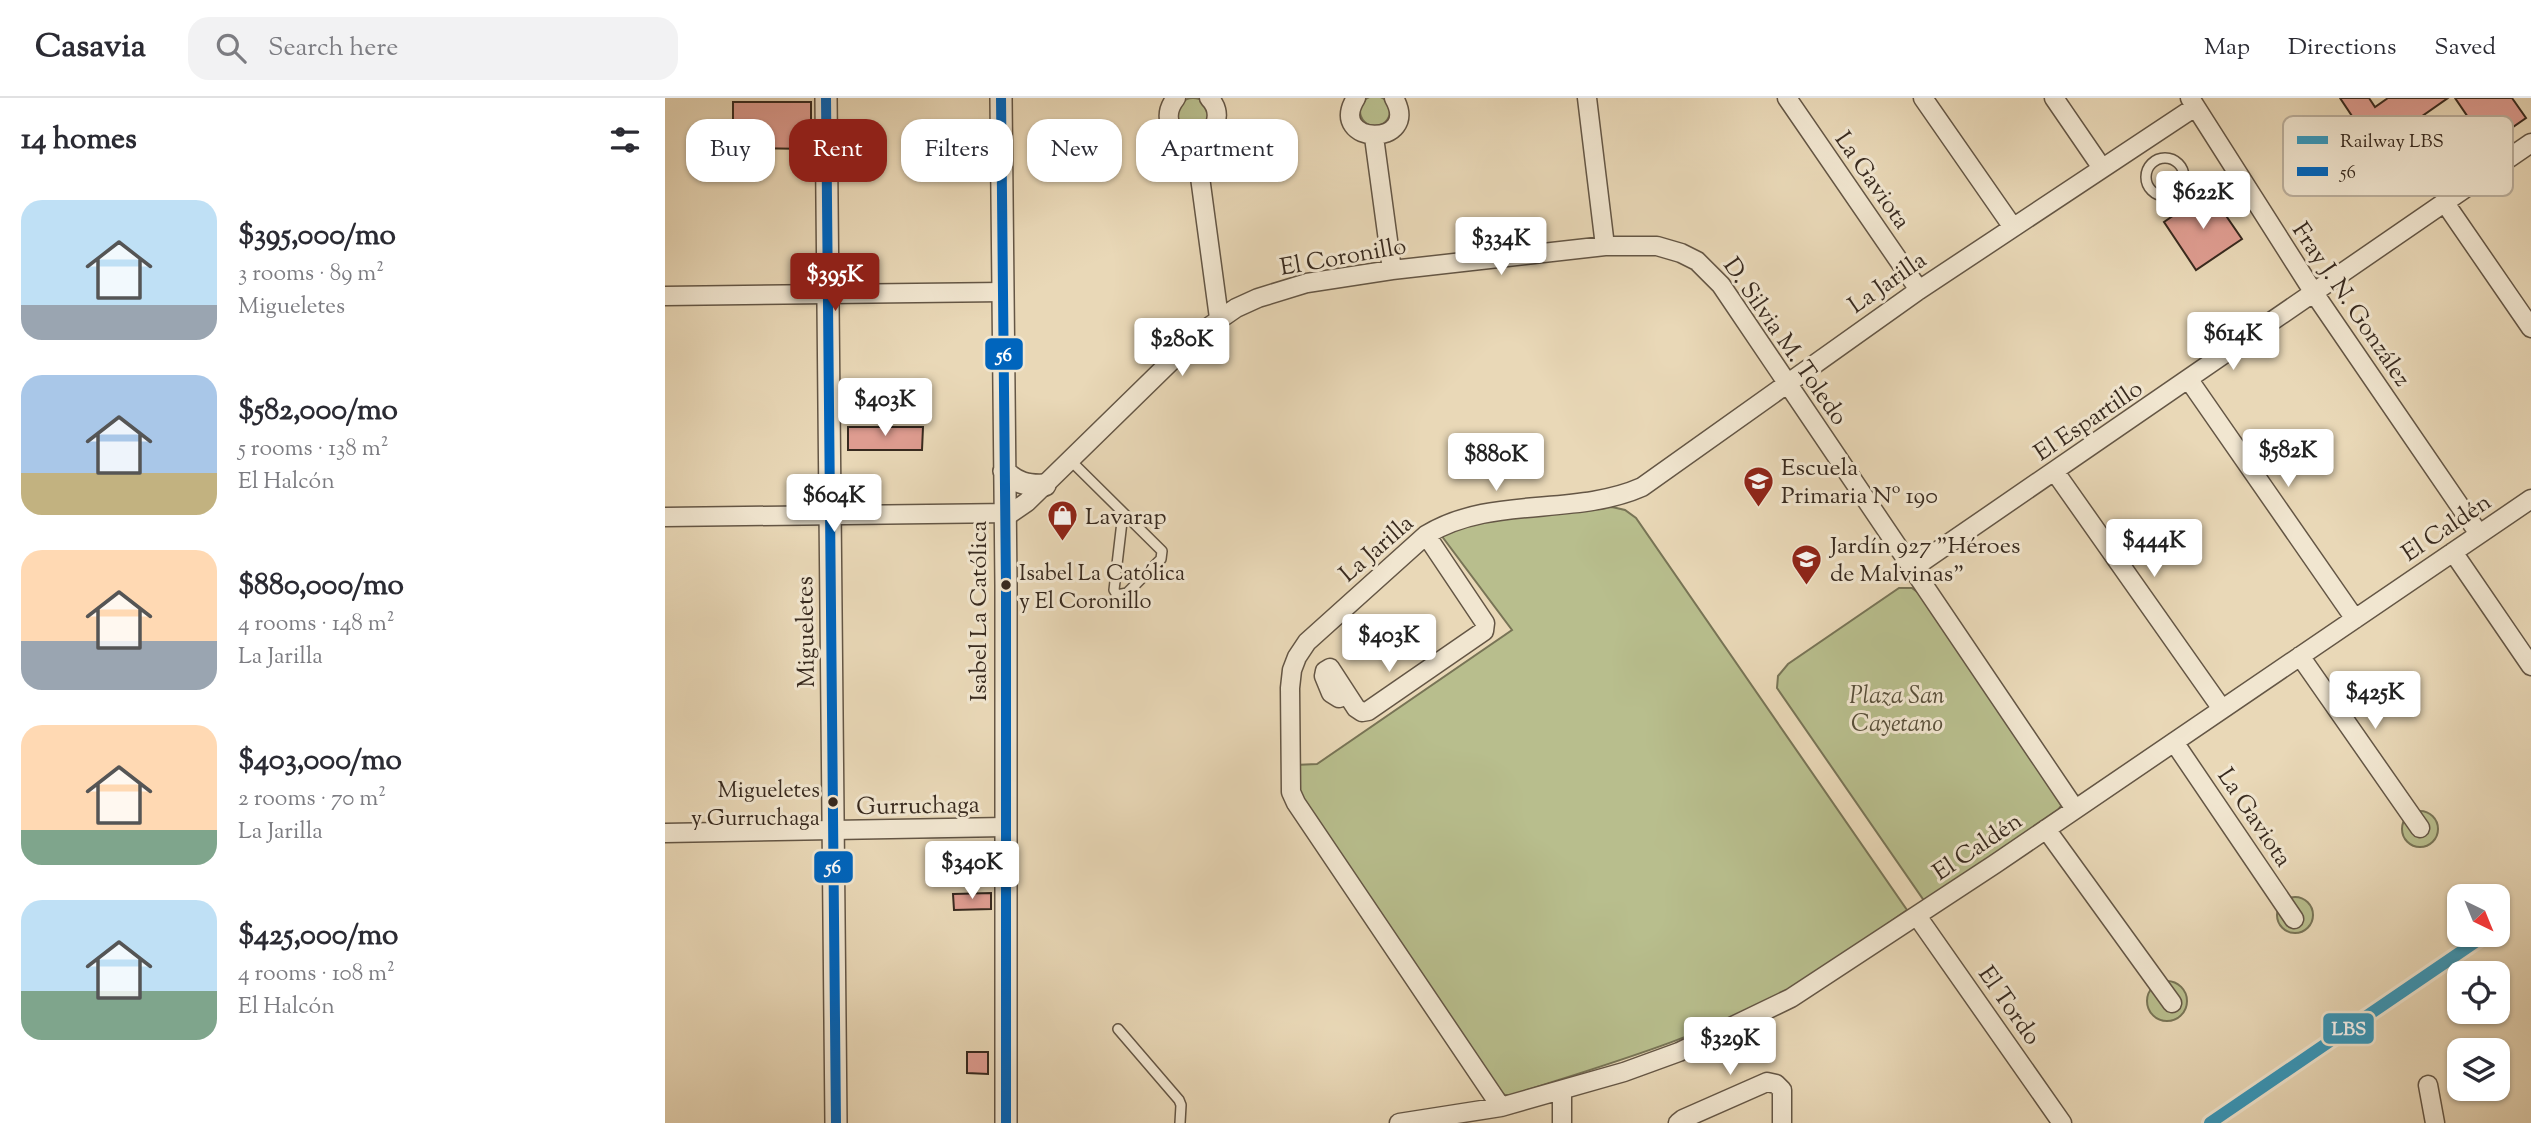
<!DOCTYPE html>
<html lang="en">
<head>
<meta charset="utf-8">
<style>
  body { margin:0; font-family:"Sorts Mill Goudy",serif; background:#f2f2f3; color:#2b2b33; height:100vh; display:flex; flex-direction:column; font-size:26px; white-space:nowrap }
  * { box-sizing:border-box; margin:0 }
  p { font-size:23px; color:#7c7c81 }
  .icon { flex:none; width:38px; height:38px; fill:none; stroke:currentColor; stroke-width:2; stroke-linecap:round; stroke-linejoin:round }
  .map { position:relative; flex:1; overflow:hidden }
  .sheet { display:flex; flex-direction:column; background:#fff; width:665px }
  .sheet>* { flex:none }
  .banner { position:absolute; left:21px; top:21px; width:665px; height:63px; display:flex; gap:14px }
  .needle { width:46px; rotate:137deg }
  .tools { position:absolute; left:1782px; top:786px; display:grid; gap:14px }
  .tools a { display:grid; place-items:center; width:63px; height:63px; border-radius:14px; background:#fff; box-shadow:0 2px 5px #0004; font-size:35px }
  .price { position:absolute; translate:-50% -60px; padding:0 16px; border-radius:7px; background:#fff; color:#222; font-size:23px; line-height:46px; filter:drop-shadow(0 2px 4px #0008) }
  .price::after { content:''; position:absolute; left:50%; top:42px; width:21px; height:16px; margin-left:-10px; background:inherit; clip-path:polygon(0 0,100% 0,50% 100%) }
  .price.current { background:#8f2418; color:#fff }
  ul { padding:0; list-style:none }
  li { display:flex; align-items:center; gap:21px; height:175px; padding:0 21px }
  li span { display:grid; place-items:center; flex:none; width:196px; height:140px; border-radius:21px; color:#555 }
  li>.icon { margin-inline-start:auto }
  span .icon { width:84px; height:84px; fill:#fffc; stroke-width:1 }
  li b { font-size:30px }
  h2 { display:flex; justify-content:space-between; align-items:center; height:84px; padding:0 21px; font-size:30px }
  .pill { padding:0 24px; border-radius:21px; background:#fff; box-shadow:0 2px 5px #0004; font-size:24px; line-height:63px }
  .pill.current { background:#8f2418; color:#fff }
  header { display:flex; align-items:center; gap:42px; box-sizing:border-box; height:98px; padding:0 35px; background:#fff; border-bottom:2px solid #e1e1e2 }
  header strong { font-size:33px }
  nav { display:flex; gap:38px; margin-inline-start:auto; font-size:24px }
  .search { width:490px; height:63px; background:#f2f2f3; display:flex; align-items:center; gap:18px; box-sizing:border-box; padding:0 24px; border-radius:21px; color:#7c7c81; font-size:26px }
  main { display:flex; flex:1; min-height:0 }
  .map>svg:first-child { display:block }
</style>
</head>
<body>
<header>
<strong>Casavia</strong>
<div class="search"><svg class="icon" aria-label="search" viewBox="0 0 24 24"><circle cx="10" cy="10" r="6"/><path d="M15 15l6 6"/></svg>Search here</div>
<nav><a>Map</a><a>Directions</a><a>Saved</a></nav>
</header>
<main>
<section class="sheet">
<h2>14 homes<svg class="icon" aria-label="filters" viewBox="0 0 24 24"><path d="M4 7h16M4 17h16"/><circle cx="9" cy="7" r="2"/><circle cx="15" cy="17" r="2"/></svg></h2>
<ul>
<li><span style="background:linear-gradient(#bfe0f5 75%,#9aa5b1 0)"><svg class="icon" aria-label="home" viewBox="0 0 24 24"><path d="M3 11l9-7 9 7M6 9v11h12V9"/></svg></span><div><b>$395,000/mo</b><p>3 rooms · 89 m²</p><p>Migueletes</p></div></li>
<li><span style="background:linear-gradient(#a9c7e8 70%,#c2b280 0)"><svg class="icon" aria-label="home" viewBox="0 0 24 24"><path d="M3 11l9-7 9 7M6 9v11h12V9"/></svg></span><div><b>$582,000/mo</b><p>5 rooms · 138 m²</p><p>El Halcón</p></div></li>
<li><span style="background:linear-gradient(#ffd9b3 65%,#9aa5b1 0)"><svg class="icon" aria-label="home" viewBox="0 0 24 24"><path d="M3 11l9-7 9 7M6 9v11h12V9"/></svg></span><div><b>$880,000/mo</b><p>4 rooms · 148 m²</p><p>La Jarilla</p></div></li>
<li><span style="background:linear-gradient(#ffd9b3 75%,#7fa58c 0)"><svg class="icon" aria-label="home" viewBox="0 0 24 24"><path d="M3 11l9-7 9 7M6 9v11h12V9"/></svg></span><div><b>$403,000/mo</b><p>2 rooms · 70 m²</p><p>La Jarilla</p></div></li>
<li><span style="background:linear-gradient(#bfe0f5 65%,#7fa58c 0)"><svg class="icon" aria-label="home" viewBox="0 0 24 24"><path d="M3 11l9-7 9 7M6 9v11h12V9"/></svg></span><div><b>$425,000/mo</b><p>4 rooms · 108 m²</p><p>El Halcón</p></div></li>
</ul>
</section>
<div class="map">
<svg width="1866" height="1025" viewBox="0 0 1866 1025">
  <rect width="100%" height="100%" fill="#e9d8b7"/>
  <filter id="stains"><feTurbulence type="fractalNoise" baseFrequency=".00286" numOctaves="4"/><feColorMatrix values="0 0 0 0 .2 0 0 0 0 .09 0 0 0 0 .02 0 0 0 .5 -.17"/></filter>
  <radialGradient id="worn" r=".72"><stop offset=".6" stop-color="#630" stop-opacity="0"/><stop offset="1" stop-color="#630" stop-opacity=".3"/></radialGradient>
  <path fill="#b8be8d" stroke="#787456" stroke-width="2" d="M695 13a15 15 0 1 1 30 0a15 15 0 1 1-30 0Z
    M512 16a16 16 0 1 1 32 0a16 16 0 1 1-32 0Z
    M947,409l13,3 11,8 271,392c-39,27 -83,61 -125,83 -85,46 -178,72 -270,102h-7l-6,-4 -196,-288 -8,-27v-11l22,-1 195,-134 -71,-95 34,-13z
    M1234,490h13l12,9 139,206 -5,7 -133,92 -148,-214 1,-12 10,-12z
    M1737 731a18 18 0 1 1 36 0a18 18 0 1 1-36 0Z
    M1612 817a18 18 0 1 1 36 0a18 18 0 1 1-36 0Z
    M1482 903a20 20 0 1 1 40 0a20 20 0 1 1-40 0Z"/>
  <path fill="#de9c90" stroke="#382a1f" stroke-width="2" d="M1675,0h29l6,9 13,-9h60l-43,30 -6,-9 -31,21z
    M1790,0h57l14,20 -39,27z
    M68,4h78v47l-72,-1v-20h-6z
    M1544,93l33,48 -46,31 -32,-48z
    M183,329h75l-1,23h-74z
    M326,795v16l-37,1 -1,-16z
    M302,954h21v22l-21,-1z"/>
  <g fill="none" stroke-linecap="round" stroke-linejoin="round">
    <defs>
      <path id="service" d="M1481 79a19 19 0 1 1 38 0a19 19 0 1 1-38 0Z
        M405,362l92,91 -1,8 -34,34 -10,2 -3,-5 9,-77
        M453,931l61,71 2,5 -1,18"/>
      <path id="minor" d="M511,0c-26,32 25,60 39,26 4,-10 1,-19 -6,-26
        M691,0c-30,48 66,50 38,0
        M922,0l18,148
        M1122,0l132,192
        M1258,0l89,128
        M1389,0l48,70
        M1525,0l124,195 165,241
        M709,39l18,133
        M530,42l24,178
        M1780,105l86,125
        M0,198l339,-4
        M1524,282l166,239
        M1390,374l167,237
        M0,419l346,-4 16,-11 173,-169 36,-25 22,-10 49,-15 85,-13 213,-24h52l24,7 16,8 24,24 354,524
        M1788,454l78,114
        M1248,470l618,-425
        M1635,558l120,172
        M682,597l-8,3 -8,-5 -7,-17 1,-5 5,-3 26,40 6,4 6,-1 116,-80 1,-8 -59,-88
        M1509,644l120,177
        M1381,731l126,174
        M0,735l340,-6
        M1252,818l145,207
        M1763,987l7,38
        M836,1009l-205,-304 -5,-11 -1,-104 2,-18 5,-13 10,-15 119,-107c65,-40 148,-18 216,-48l277,-197 276,-183
        M734,1025l102,-16 123,-35 55,-20 112,-54 204,-134 536,-365
        M897,1025v-33
        M1013,1025l5,-4 84,-37 9,2 6,6v33"/>
      <path id="tertiary" d="M161,0l10,1025
        M336,0l5,487v538
        M339,373c13,12 23,15 41,14"/>
    </defs>
    <use href="#service" stroke="#645645" stroke-width="12"/>
    <use href="#minor" stroke="#645645" stroke-width="21"/>
    <use href="#tertiary" stroke="#645645" stroke-width="24"/>
    <use href="#service" stroke="#f1e6d0" stroke-width="9"/>
    <use href="#minor" stroke="#f1e6d0" stroke-width="18"/>
    <use href="#tertiary" stroke="#f1e6d0" stroke-width="21"/>
    <defs>
      <path id="bus-1" d="M161,0l10,1025
        M336,0l5,487v538"/>
    </defs>
    <use href="#bus-1" stroke="#f1e6d0" stroke-width="16"/>
    <use href="#bus-1" stroke="#0065bd" stroke-width="10"/>
    <defs>
      <path id="rail-1" d="M1545,1025l277,-189"/>
    </defs>
    <use href="#rail-1" stroke="#f1e6d0" stroke-width="18"/>
    <use href="#rail-1" stroke="#3797ba" stroke-width="12"/>
  </g>
  <defs>
    <symbol id="school-pin" viewBox="-11 -11 22 30"><path d="M0 17L-7.5 6A9.5 9.5 0 1 1 7.5 6Z" fill="#8f2418" stroke="#f1e6d0"/><path d="M0-5L7-2L0 1L-7-2ZM-4 1L0 2.5L4 1V4Q0 6-4 4Z" fill="#fff"/></symbol>
    <symbol id="shop-pin" viewBox="-11 -11 22 30"><path d="M0 17L-7.5 6A9.5 9.5 0 1 1 7.5 6Z" fill="#8f2418" stroke="#f1e6d0"/><path d="M-5-2.5h2.3a2.7 3.5 0 0 1 5.4 0H5L5.5 6h-11ZM-1.5-2.5h3a1.5 2.3 0 0 0-3 0Z" fill="#fff"/></symbol>
  </defs>
  <g fill-rule="evenodd">
    <use href="#school-pin" x="1076" y="366" width="35" height="47"/>
    <use href="#shop-pin" x="380" y="400" width="35" height="47"/>
    <use href="#school-pin" x="1124" y="444" width="35" height="47"/>
  </g>
  <g fill="#382a1f" stroke="#f1e6d0" stroke-width="2.5">
    <circle cx="341" cy="487" r="6"/>
    <circle cx="168" cy="704" r="6"/>
  </g>
  <g text-anchor="middle" stroke-width="6" stroke-linejoin="round" paint-order="stroke">
    <g font-size="22" fill="#382a1f" stroke="#f1e6d0" text-anchor="start">
      <text x="354" y="482">Isabel La Católica<tspan x="354" dy="28">y El Coronillo</tspan></text>
      <text x="155" y="699" text-anchor="end">Migueletes<tspan x="155" dy="28">y Gurruchaga</tspan></text>
    </g>
    <g font-size="24" fill="#382a1f" stroke="#f1e6d0">
      <text transform="translate(1208 82) rotate(55)" y="8">La Gaviota</text>
      <text transform="translate(678 158) rotate(-10)" y="8">El Coronillo</text>
      <text transform="translate(1222 184) rotate(-35)" y="8">La Jarilla</text>
      <text transform="translate(1687 206) rotate(56)" y="8">Fray J. N. González</text>
      <text transform="translate(1121 243) rotate(55)" y="8">D. Silvia M. Toledo</text>
      <text transform="translate(1423 322) rotate(-34)" y="8">El Espartillo</text>
      <text transform="translate(1781 429) rotate(-34)" y="8">El Caldén</text>
      <text transform="translate(711 450) rotate(-41)" y="8">La Jarilla</text>
      <text transform="translate(313 513) rotate(-90)" y="8">Isabel La Católica</text>
      <text transform="translate(140 534) rotate(-91)" y="8">Migueletes</text>
      <text transform="translate(253 707) rotate(-1)" y="8">Gurruchaga</text>
      <text transform="translate(1590 719) rotate(56)" y="8">La Gaviota</text>
      <text transform="translate(1312 748) rotate(-34)" y="8">El Caldén</text>
      <text transform="translate(1345 907) rotate(55)" y="8">El Tordo</text>
    </g>
    <g font-size="24" fill="#382a1f" stroke="#f1e6d0" text-anchor="start">
      <text x="1116" y="377">Escuela<tspan x="1116" dy="28">Primaria Nº 190</tspan></text>
      <text x="420" y="426">Lavarap</text>
      <text x="1165" y="455">Jardín 927 "Héroes<tspan x="1165" dy="28">de Malvinas"</tspan></text>
    </g>
    <g font-size="24" font-style="italic" fill="#584f3a" stroke="#f1e6d0">
      <text x="1232" y="605">Plaza San<tspan x="1232" dy="28">Cayetano</tspan></text>
    </g>
  </g>
  <rect x="1618" y="18" width="230" height="80" rx="10" fill="#f1e6d0" stroke="#baae9b" stroke-width="2"/>
  <rect x="1632" y="38" width="31" height="8" fill="#3797ba"/>
  <rect x="1632" y="69" width="31" height="9" fill="#0065bd"/>
  <g font-size="19" fill="#382a1f">
    <text x="1675" y="49">Railway LBS</text>
    <text x="1675" y="80">56</text>
  </g>
  <g stroke="#f1e6d0" stroke-width="2.5">
    <rect x="319" y="239" width="40" height="34" rx="7" fill="#0065bd"/>
    <rect x="148" y="752" width="41" height="34" rx="7" fill="#0065bd"/>
    <rect x="1657" y="914" width="53" height="33" rx="7" fill="#3797ba"/>
  </g>
  <g font-size="19" text-anchor="middle" font-weight="bold" fill="#fff">
    <text x="339" y="263">56</text>
    <text x="168" y="775">56</text>
    <text x="1684" y="937">LBS</text>
  </g>
  <rect width="100%" height="100%" filter="url(#stains)"/>
  <rect width="100%" height="100%" fill="url(#worn)"/>
</svg>
<div class="tools">
<a><svg class="needle" viewBox="-14 -14 28 28"><path d="M0-13l5 13h-10z" fill="#e53935"/><path d="M0 13l5-13h-10z" fill="#7c7c81"/></svg></a>
<a><svg class="icon" aria-label="locate" viewBox="0 0 24 24"><circle cx="12" cy="12" r="6"/><path d="M12 2v4M12 18v4M2 12h4M18 12h4"/></svg></a>
<a><svg class="icon" aria-label="layers" viewBox="0 0 24 24"><path d="M12 4l9 5-9 5-9-5zM3 14l9 5 9-5"/></svg></a>
</div>
<b class="price" style="left:1538px;top:133px">$622K</b>
<b class="price" style="left:836px;top:179px">$334K</b>
<b class="price current" style="left:170px;top:215px">$395K</b>
<b class="price" style="left:1568px;top:274px">$614K</b>
<b class="price" style="left:517px;top:280px">$280K</b>
<b class="price" style="left:220px;top:340px">$403K</b>
<b class="price" style="left:1623px;top:391px">$582K</b>
<b class="price" style="left:831px;top:395px">$880K</b>
<b class="price" style="left:169px;top:436px">$604K</b>
<b class="price" style="left:1489px;top:481px">$444K</b>
<b class="price" style="left:724px;top:576px">$403K</b>
<b class="price" style="left:1710px;top:633px">$425K</b>
<b class="price" style="left:307px;top:803px">$340K</b>
<b class="price" style="left:1065px;top:979px">$329K</b>
<div class="banner">
<a class="pill">Buy</a>
<a class="pill current">Rent</a>
<a class="pill">Filters</a>
<a class="pill">New</a>
<a class="pill">Apartment</a>
</div>
</div>
</main>
</body>
</html>
